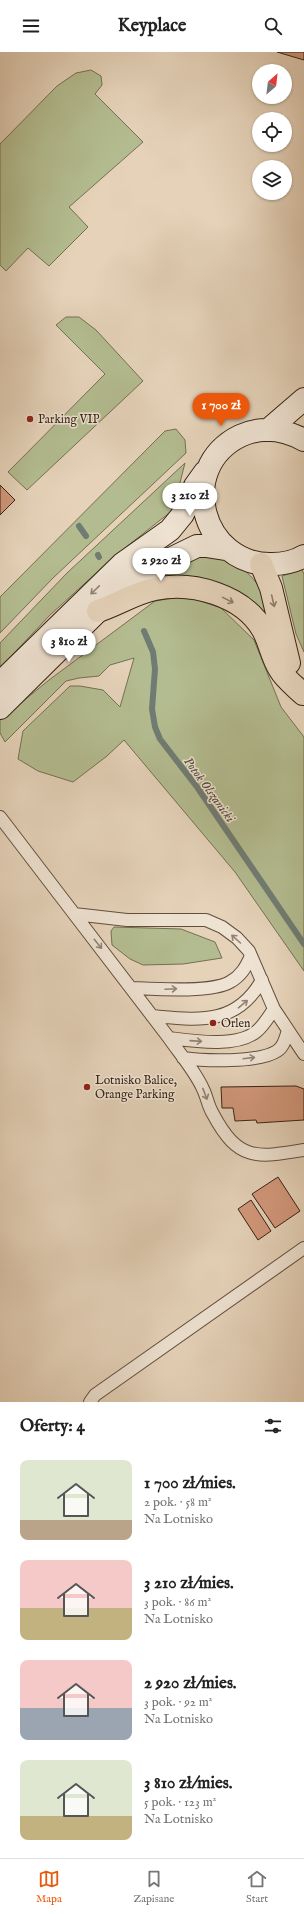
<!DOCTYPE html>
<html lang="pl">
<head>
<meta charset="utf-8">
<style>
  body { margin:0; font-family:"IM FELL English",serif; background:#f2f2f2; color:#222; height:100vh; display:flex; flex-direction:column; font-size:15px; white-space:nowrap }
  * { box-sizing:border-box; margin:0 }
  p { font-size:13px; color:#767676 }
  .icon { flex:none; width:22px; height:22px; fill:none; stroke:currentColor; stroke-width:2; stroke-linecap:round; stroke-linejoin:round }
  .map { position:relative; height:1350px; overflow:hidden }
  .panel { display:flex; flex-direction:column; background:#fff; flex:1 }
  .panel>* { flex:none }
  .needle { width:26px; rotate:28deg }
  .fabs { position:absolute; left:252px; top:12px; display:grid; gap:8px }
  .fabs a { display:grid; place-items:center; width:40px; height:40px; border-radius:50%; background:#fff; box-shadow:0 1px 3px #0004; font-size:20px }
  .price { position:absolute; translate:-50% -34px; padding:0 9px; border-radius:14px; background:#fff; color:#222; font-size:13px; line-height:26px; filter:drop-shadow(0 1px 2px #0008) }
  .price::after { content:''; position:absolute; left:50%; top:24px; width:12px; height:9px; margin-left:-6px; background:inherit; clip-path:polygon(0 0,100% 0,50% 100%) }
  .price.selected { background:#ea580c; color:#fff }
  ul { padding:0; list-style:none }
  li { display:flex; align-items:center; gap:12px; height:100px; padding:0 20px }
  li span { display:grid; place-items:center; flex:none; width:112px; height:80px; border-radius:8px; color:#555 }
  li>.icon { margin-inline-start:auto }
  span .icon { width:48px; height:48px; fill:#fffc; stroke-width:1 }
  li b { font-size:17px }
  h2 { display:flex; justify-content:space-between; align-items:center; height:48px; padding:0 20px; font-size:17px }
  header { display:flex; justify-content:space-between; align-items:center; height:52px; padding:0 20px; background:#fff; font-size:18px; font-weight:700 }
  .menu { display:flex; justify-content:space-around; align-items:center; height:56px; border-top:1px solid #e0e0e0; background:#fff; font-size:11px; color:#767676 }
  .menu a { display:grid; justify-items:center; gap:2px }
  .menu .selected { color:#ea580c }
  .map>svg:first-child { display:block }
</style>
</head>
<body>
<header><svg class="icon" aria-label="menu" viewBox="0 0 24 24"><path d="M4 6h16M4 12h16M4 18h16"/></svg>Keyplace<svg class="icon" aria-label="search" viewBox="0 0 24 24"><circle cx="10" cy="10" r="6"/><path d="M15 15l6 6"/></svg></header>
<div class="map">
<svg width="304" height="1350" viewBox="0 0 304 1350">
  <rect width="100%" height="100%" fill="#e5d2b9"/>
  <filter id="stains"><feTurbulence type="fractalNoise" baseFrequency=".005" numOctaves="4"/><feColorMatrix values="0 0 0 0 .2 0 0 0 0 .09 0 0 0 0 .02 0 0 0 .5 -.17"/></filter>
  <radialGradient id="worn" r=".72"><stop offset=".6" stop-color="#630" stop-opacity="0"/><stop offset="1" stop-color="#630" stop-opacity=".3"/></radialGradient>
  <path fill="#b3bc90" stroke="#757052" d="M91,18l10,6 1,9 -7,9 48,48 -74,65 19,20 -39,39 -21,-18 -22,23 -6,-6v-121l57,-58 19,-13z
    M66,265h13l17,13 47,51 -116,109 -19,-18 97,-98 -49,-49z
    M176,377l9,11 1,13 -133,125 -53,55v-36l165,-166z
    M185,411l-12,47 -57,45 -66,60 -50,53v-25l67,-70z
    M209,503c6,2 14,3 21,6 19,9 39,31 36,54l-45,-29 -23,-9 -42,2 29,-21z
    M302,518l2,4v78l-8,-18 -14,-58z
    M186,544l35,12 33,32 27,67 23,30v234l-69,-99 -111,-132 -17,16 -34,26 -35,-11 -20,-12 5,-28 47,-45h10l23,4 17,17 14,-49 -24,7 -11,11 -20,2 -13,3 -61,61 -5,-9v-13l49,-40 106,-79z
    M114,875l67,2 34,13 7,16 -39,6 -40,1 -13,-6 -18,-14 -1,-14z"/>
  <g fill="none" stroke-linecap="round" stroke-linejoin="round">
    <path stroke="#707c73" stroke-width="6" d="M79,474l7,10
      M98,503l1,2
      M144,579l9,21 2,17 -3,40 3,18 5,12 37,48 107,157"/>
  </g>
  <path fill="#d2987b" stroke="#372315" d="M277,0h27v8z
    M0,433l15,15 -15,15z
    M296,1034l8,3v31l-47,3 -1,-3 -21,1 -2,-13h-11l-1,-21z
    M278,1125l22,34 -25,17 -23,-34z
    M251,1148l20,31 -13,9 -20,-31z"/>
  <g fill="none" stroke-linecap="round" stroke-linejoin="round">
    <defs>
      <path id="service" d="M0,765c56,74 113,147 169,221 24,3 69,10 88,-7 7,-6 12,-15 17,-22l-25,-58 -12,-13 -15,-11 -16,-7h-79l-53,-6
        M132,936c23,1 80,5 98,-6 11,-6 16,-15 21,-26
        M274,957l30,45
        M152,964c46,4 84,10 110,-36
        M169,986c11,16 26,33 34,51 4,8 5,17 10,25 25,47 43,44 91,36
        M183,1006c21,3 76,5 94,-7 7,-4 9,-14 11,-21
        M90,1350l5,-7 209,-147"/>
      <path id="secondary" d="M268,378l36,-31
        M304,388c-20,-11 -43,-14 -64,-4 -65,32 -38,130 32,128 11,0 22,-2 32,-8
        M0,631l122,-119 48,-34 13,-16 12,-28 10,-14
        M0,656l98,-97 36,-31 22,-14 41,-20h9l19,3"/>
      <path id="motorway" d="M261,512l10,24 18,75
        M98,559c19,-6 37,-18 57,-22 37,-8 88,6 108,41 7,13 9,28 17,40 5,9 16,17 23,24"/>
    </defs>
    <use href="#service" stroke="#624f3e" stroke-width="14"/>
    <use href="#secondary" stroke="#372315" stroke-width="24"/>
    <use href="#motorway" stroke="#372315" stroke-width="24"/>
    <use href="#service" stroke="#eee2d2" stroke-width="12"/>
    <use href="#secondary" stroke="#eee2d2" stroke-width="22"/>
    <use href="#motorway" stroke="#e5d2b9" stroke-width="22"/>
  </g>
  <defs><path id="oneway-shaft" d="M-6 0H5M1.5-3L5.5 0L1.5 3" fill="none" stroke-width="1.6" stroke-linecap="round" stroke-linejoin="round"/></defs>
  <g stroke="#928274">
    <use href="#oneway-shaft" transform="translate(95 538) rotate(136)"/>
    <use href="#oneway-shaft" transform="translate(236 887) rotate(-138)"/>
    <use href="#oneway-shaft" transform="translate(98 892) rotate(51)"/>
    <use href="#oneway-shaft" transform="translate(171 937) rotate(-3)"/>
    <use href="#oneway-shaft" transform="translate(243 952) rotate(-40)"/>
    <use href="#oneway-shaft" transform="translate(196 989) rotate(4)"/>
    <use href="#oneway-shaft" transform="translate(249 1006) rotate(-7)"/>
    <use href="#oneway-shaft" transform="translate(205 1042) rotate(69)"/>
  </g>
  <g stroke="#8e7a67">
    <use href="#oneway-shaft" transform="translate(228 548) rotate(26)"/>
    <use href="#oneway-shaft" transform="translate(273 549) rotate(77)"/>
  </g>
  <g fill="#8f2418" stroke="#eee2d2" stroke-width="1.5">
    <circle cx="30" cy="367" r="4"/>
    <circle cx="213" cy="971" r="4"/>
    <circle cx="87" cy="1035" r="4"/>
  </g>
  <g text-anchor="middle" stroke-width="3" stroke-linejoin="round" paint-order="stroke">
    <g font-size="12" fill="#372315" stroke="#eee2d2" text-anchor="start">
      <text x="38" y="371">Parking VIP</text>
      <text x="221" y="975">Orlen</text>
      <text x="95" y="1032">Lotnisko Balice,<tspan x="95" dy="14">Orange Parking</tspan></text>
    </g>
    <g font-size="13" font-style="italic" fill="#4f483c" stroke="#eee2d2">
      <text transform="translate(210 737) rotate(54)" y="5">Potok Olszanicki</text>
    </g>
  </g>
  <rect width="100%" height="100%" filter="url(#stains)"/>
  <rect width="100%" height="100%" fill="url(#worn)"/>
</svg>
<div class="fabs">
<a><svg class="needle" viewBox="-14 -14 28 28"><path d="M0-13l5 13h-10z" fill="#e53935"/><path d="M0 13l5-13h-10z" fill="#767676"/></svg></a>
<a><svg class="icon" aria-label="locate" viewBox="0 0 24 24"><circle cx="12" cy="12" r="6"/><path d="M12 2v4M12 18v4M2 12h4M18 12h4"/></svg></a>
<a><svg class="icon" aria-label="layers" viewBox="0 0 24 24"><path d="M12 4l9 5-9 5-9-5zM3 14l9 5 9-5"/></svg></a>
</div>
<b class="price selected" style="left:221px;top:375px">1 700 zł</b>
<b class="price" style="left:190px;top:465px">3 210 zł</b>
<b class="price" style="left:161px;top:530px">2 920 zł</b>
<b class="price" style="left:69px;top:611px">3 810 zł</b>
</div>
<section class="panel">
<h2>Oferty: 4<svg class="icon" aria-label="filters" viewBox="0 0 24 24"><path d="M4 7h16M4 17h16"/><circle cx="9" cy="7" r="2"/><circle cx="15" cy="17" r="2"/></svg></h2>
<ul>
<li><span style="background:linear-gradient(#dfe7d0 75%,#b9a48a 0)"><svg class="icon" aria-label="home" viewBox="0 0 24 24"><path d="M3 11l9-7 9 7M6 9v11h12V9"/></svg></span><div><b>1 700 zł/mies.</b><p>2 pok. · 58 m²</p><p>Na Lotnisko</p></div></li>
<li><span style="background:linear-gradient(#f6c9c9 60%,#c2b280 0)"><svg class="icon" aria-label="home" viewBox="0 0 24 24"><path d="M3 11l9-7 9 7M6 9v11h12V9"/></svg></span><div><b>3 210 zł/mies.</b><p>3 pok. · 86 m²</p><p>Na Lotnisko</p></div></li>
<li><span style="background:linear-gradient(#f6c9c9 60%,#9aa5b1 0)"><svg class="icon" aria-label="home" viewBox="0 0 24 24"><path d="M3 11l9-7 9 7M6 9v11h12V9"/></svg></span><div><b>2 920 zł/mies.</b><p>3 pok. · 92 m²</p><p>Na Lotnisko</p></div></li>
<li><span style="background:linear-gradient(#dfe7d0 70%,#c2b280 0)"><svg class="icon" aria-label="home" viewBox="0 0 24 24"><path d="M3 11l9-7 9 7M6 9v11h12V9"/></svg></span><div><b>3 810 zł/mies.</b><p>5 pok. · 123 m²</p><p>Na Lotnisko</p></div></li>
</ul>
</section>
<nav class="menu">
<a class="selected"><svg class="icon" aria-label="map" viewBox="0 0 24 24"><path d="M3 6l6-2 6 2 6-2v14l-6 2-6-2-6 2zM9 4v14M15 6v14"/></svg>Mapa</a>
<a><svg class="icon" aria-label="saved" viewBox="0 0 24 24"><path d="M7 4h10v16l-5-4-5 4z"/></svg>Zapisane</a>
<a><svg class="icon" aria-label="home" viewBox="0 0 24 24"><path d="M3 11l9-7 9 7M6 9v11h12V9"/></svg>Start</a>
</nav>
</body>
</html>
